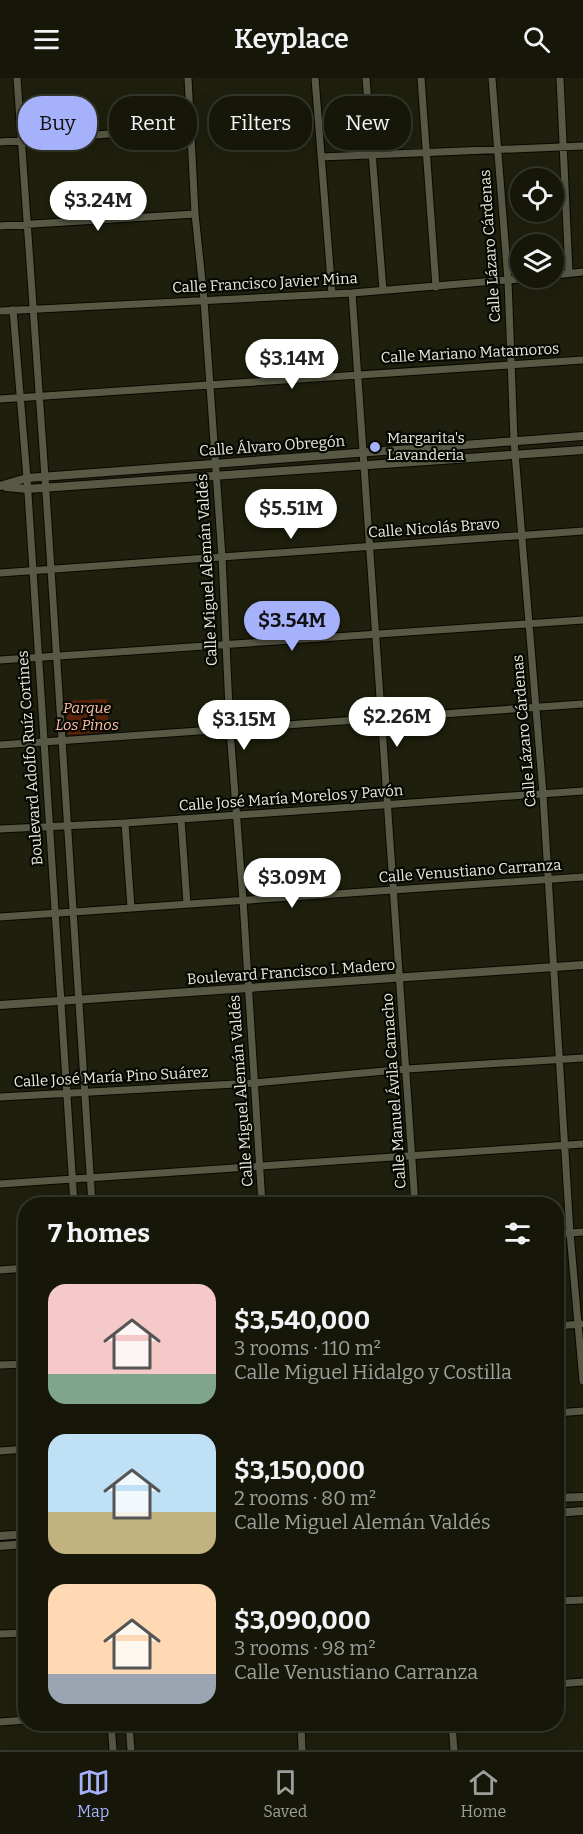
<!DOCTYPE html>
<html lang="en">
<head>
<meta charset="utf-8">
<style>
  body { margin:0; font-family:Bitter,serif; background:#232417; color:#f1f3f6; height:100vh; display:flex; flex-direction:column; font-size:22px; white-space:nowrap }
  * { box-sizing:border-box; margin:0 }
  p { font-size:20px; color:#9e9f9c }
  .icon { flex:none; width:33px; height:33px; fill:none; stroke:currentColor; stroke-width:2; stroke-linecap:round; stroke-linejoin:round }
  .map { position:relative; flex:1; overflow:hidden }
  .details { position:absolute; left:18px; top:1119px; width:546px; height:534px; display:flex; flex-direction:column; background:#161709; border-radius:24px; box-shadow:0 6px 24px #0002,0 0 0 2px #35362a }
  .details>* { flex:none }
  .top-card { position:absolute; left:18px; top:18px; width:548px; height:54px; display:flex; gap:12px }
  .buttons { position:absolute; left:510px; top:90px; display:grid; gap:12px }
  .buttons a { display:grid; place-items:center; width:54px; height:54px; border-radius:50%; background:#161709; box-shadow:0 6px 24px #0002,0 0 0 2px #35362a; font-size:30px }
  .price { position:absolute; translate:-50% -51px; padding:0 14px; border-radius:21px; background:#fff; color:#222; font-size:20px; line-height:39px; filter:drop-shadow(0 2px 3px #0008) }
  .price::after { content:''; position:absolute; left:50%; top:36px; width:18px; height:14px; margin-left:-9px; background:inherit; clip-path:polygon(0 0,100% 0,50% 100%) }
  .price.active { background:#a6b1fc; color:#111 }
  ul { padding:0; list-style:none }
  li { display:flex; align-items:center; gap:18px; height:150px; padding:0 30px }
  li span { display:grid; place-items:center; flex:none; width:168px; height:120px; border-radius:18px; color:#555 }
  li>.icon { margin-inline-start:auto }
  span .icon { width:72px; height:72px; fill:#fffc; stroke-width:1 }
  li b { font-size:26px }
  h2 { display:flex; justify-content:space-between; align-items:center; height:72px; padding:0 30px; font-size:26px }
  .tag { padding:0 21px; border-radius:24px; background:#161709; box-shadow:0 6px 24px #0002,0 0 0 2px #35362a; font-size:21px; line-height:54px }
  .tag.active { background:#a6b1fc; color:#111 }
  header { display:flex; justify-content:space-between; align-items:center; height:78px; padding:0 30px; background:#161709; font-size:27px; font-weight:600 }
  .menu { display:flex; justify-content:space-around; align-items:center; height:84px; border-top:2px solid #35362a; background:#161709; font-size:16px; color:#9e9f9c }
  .menu a { display:grid; justify-items:center; gap:3px }
  .menu .active { color:#a6b1fc }
  .map>svg:first-child { display:block }
</style>
</head>
<body>
<header><svg class="icon" aria-label="menu" viewBox="0 0 24 24"><path d="M4 6h16M4 12h16M4 18h16"/></svg>Keyplace<svg class="icon" aria-label="search" viewBox="0 0 24 24"><circle cx="10" cy="10" r="6"/><path d="M15 15l6 6"/></svg></header>
<div class="map">
<svg width="583" height="1672" viewBox="0 0 583 1672">
  <rect width="100%" height="100%" fill="#1e1f0c"/>
  <path fill="#5a2309" d="M107,621l2,33 -41,3 -2,-34z"/>
  <g fill="none" stroke-linecap="round" stroke-linejoin="round">
    <defs>
      <path id="minor" d="M17,0l28,399 47,727
        M188,0l7,136 9,86 18,257 8,173 13,170 19,304
        M315,0l17,216
        M366,0l17,212
        M421,0l15,209
        M492,0l16,202 6,161 29,353 27,439 13,148
        M560,0l9,195
        M0,64l191,-14
        M321,79l262,-11
        M0,148l195,-12
        M554,197l29,-3
        M352,215c21,304 44,608 63,911
        M13,232l14,168 47,726
        M0,233l352,-18 179,-15
        M0,321l583,-39
        M0,495l583,-42
        M0,582l583,-40
        M0,667l583,-41
        M181,741l6,85
        M125,745l6,85
        M0,751l125,-6 458,-32
        M0,839l583,-40
        M0,1019l254,-14 153,-14 176,-11
        M0,1106l583,-40
        M556,1156l27,-2
        M0,1192l26,-2
        M556,1248l25,-2
        M0,1287l26,-1
        M556,1335l27,-2
        M0,1373l26,-2
        M556,1523l27,-1
        M0,1556l26,-1
        M556,1606l27,-2
        M0,1644l26,-2
        M111,1646l2,26
        M129,1646l2,26
        M301,1646l1,26
        M452,1646l2,26"/>
      <path id="tertiary" d="M0,408l27,-8 556,-42
        M6,409l21,2 556,-39
        M0,927l583,-40
        M556,1420l27,-1
        M556,1435l27,-2
        M0,1458l26,-2
        M0,1468l26,-2"/>
    </defs>
    <use href="#minor" stroke="#090800" stroke-width="9"/>
    <use href="#tertiary" stroke="#090800" stroke-width="10"/>
    <use href="#minor" stroke="#585945" stroke-width="7"/>
    <use href="#tertiary" stroke="#585945" stroke-width="8"/>
  </g>
  <circle fill="#a6b1fc" stroke="#080803" stroke-width="2" cx="375" cy="369" r="6"/>
  <g text-anchor="middle" stroke-width="4.5" stroke-linejoin="round" paint-order="stroke">
    <g font-size="15" fill="#e9eade" stroke="#080803">
      <text transform="translate(490 168) rotate(-94)" y="5">Calle Lázaro Cárdenas</text>
      <text transform="translate(265 205) rotate(-3)" y="5">Calle Francisco Javier Mina</text>
      <text transform="translate(470 275) rotate(-3)" y="5">Calle Mariano Matamoros</text>
      <text transform="translate(272 368) rotate(-4)" y="5">Calle Álvaro Obregón</text>
      <text transform="translate(434 450) rotate(-4)" y="5">Calle Nicolás Bravo</text>
      <text transform="translate(207 492) rotate(-93)" y="5">Calle Miguel Alemán Valdés</text>
      <text transform="translate(524 653) rotate(-95)" y="5">Calle Lázaro Cárdenas</text>
      <text transform="translate(30 680) rotate(-94)" y="5">Boulevard Adolfo Ruíz Cortines</text>
      <text transform="translate(291 720) rotate(-4)" y="5">Calle José María Morelos y Pavón</text>
      <text transform="translate(470 793) rotate(-4)" y="5">Calle Venustiano Carranza</text>
      <text transform="translate(291 894) rotate(-4)" y="5">Boulevard Francisco I. Madero</text>
      <text transform="translate(111 999) rotate(-3)" y="5">Calle José María Pino Suárez</text>
      <text transform="translate(241 1013) rotate(-94)" y="5">Calle Miguel Alemán Valdés</text>
      <text transform="translate(394 1013) rotate(-94)" y="5">Calle Manuel Ávila Camacho</text>
    </g>
    <g font-size="15" fill="#e9eade" stroke="#080803" text-anchor="start">
      <text x="387" y="365">Margarita's<tspan x="387" dy="17">Lavanderia</tspan></text>
    </g>
    <g font-size="15" font-style="italic" fill="#fdbfa7" stroke="#080803">
      <text x="87" y="635">Parque<tspan x="87" dy="17">Los Pinos</tspan></text>
    </g>
  </g>
</svg>
<div class="buttons">
<a><svg class="icon" aria-label="locate" viewBox="0 0 24 24"><circle cx="12" cy="12" r="6"/><path d="M12 2v4M12 18v4M2 12h4M18 12h4"/></svg></a>
<a><svg class="icon" aria-label="layers" viewBox="0 0 24 24"><path d="M12 4l9 5-9 5-9-5zM3 14l9 5 9-5"/></svg></a>
</div>
<b class="price" style="left:98px;top:154px">$3.24M</b>
<b class="price" style="left:292px;top:312px">$3.14M</b>
<b class="price" style="left:291px;top:462px">$5.51M</b>
<b class="price active" style="left:292px;top:574px">$3.54M</b>
<b class="price" style="left:397px;top:670px">$2.26M</b>
<b class="price" style="left:244px;top:673px">$3.15M</b>
<b class="price" style="left:292px;top:831px">$3.09M</b>
<div class="top-card">
<a class="tag active">Buy</a>
<a class="tag">Rent</a>
<a class="tag">Filters</a>
<a class="tag">New</a>
</div>
<section class="details">
<h2>7 homes<svg class="icon" aria-label="filters" viewBox="0 0 24 24"><path d="M4 7h16M4 17h16"/><circle cx="9" cy="7" r="2"/><circle cx="15" cy="17" r="2"/></svg></h2>
<ul>
<li><span style="background:linear-gradient(#f6c9c9 75%,#7fa58c 0)"><svg class="icon" aria-label="home" viewBox="0 0 24 24"><path d="M3 11l9-7 9 7M6 9v11h12V9"/></svg></span><div><b>$3,540,000</b><p>3 rooms · 110 m²</p><p>Calle Miguel Hidalgo y Costilla</p></div></li>
<li><span style="background:linear-gradient(#bfe0f5 65%,#c2b280 0)"><svg class="icon" aria-label="home" viewBox="0 0 24 24"><path d="M3 11l9-7 9 7M6 9v11h12V9"/></svg></span><div><b>$3,150,000</b><p>2 rooms · 80 m²</p><p>Calle Miguel Alemán Valdés</p></div></li>
<li><span style="background:linear-gradient(#ffd9b3 75%,#9aa5b1 0)"><svg class="icon" aria-label="home" viewBox="0 0 24 24"><path d="M3 11l9-7 9 7M6 9v11h12V9"/></svg></span><div><b>$3,090,000</b><p>3 rooms · 98 m²</p><p>Calle Venustiano Carranza</p></div></li>
</ul>
</section>
</div>
<nav class="menu">
<a class="active"><svg class="icon" aria-label="map" viewBox="0 0 24 24"><path d="M3 6l6-2 6 2 6-2v14l-6 2-6-2-6 2zM9 4v14M15 6v14"/></svg>Map</a>
<a><svg class="icon" aria-label="saved" viewBox="0 0 24 24"><path d="M7 4h10v16l-5-4-5 4z"/></svg>Saved</a>
<a><svg class="icon" aria-label="home" viewBox="0 0 24 24"><path d="M3 11l9-7 9 7M6 9v11h12V9"/></svg>Home</a>
</nav>
</body>
</html>
